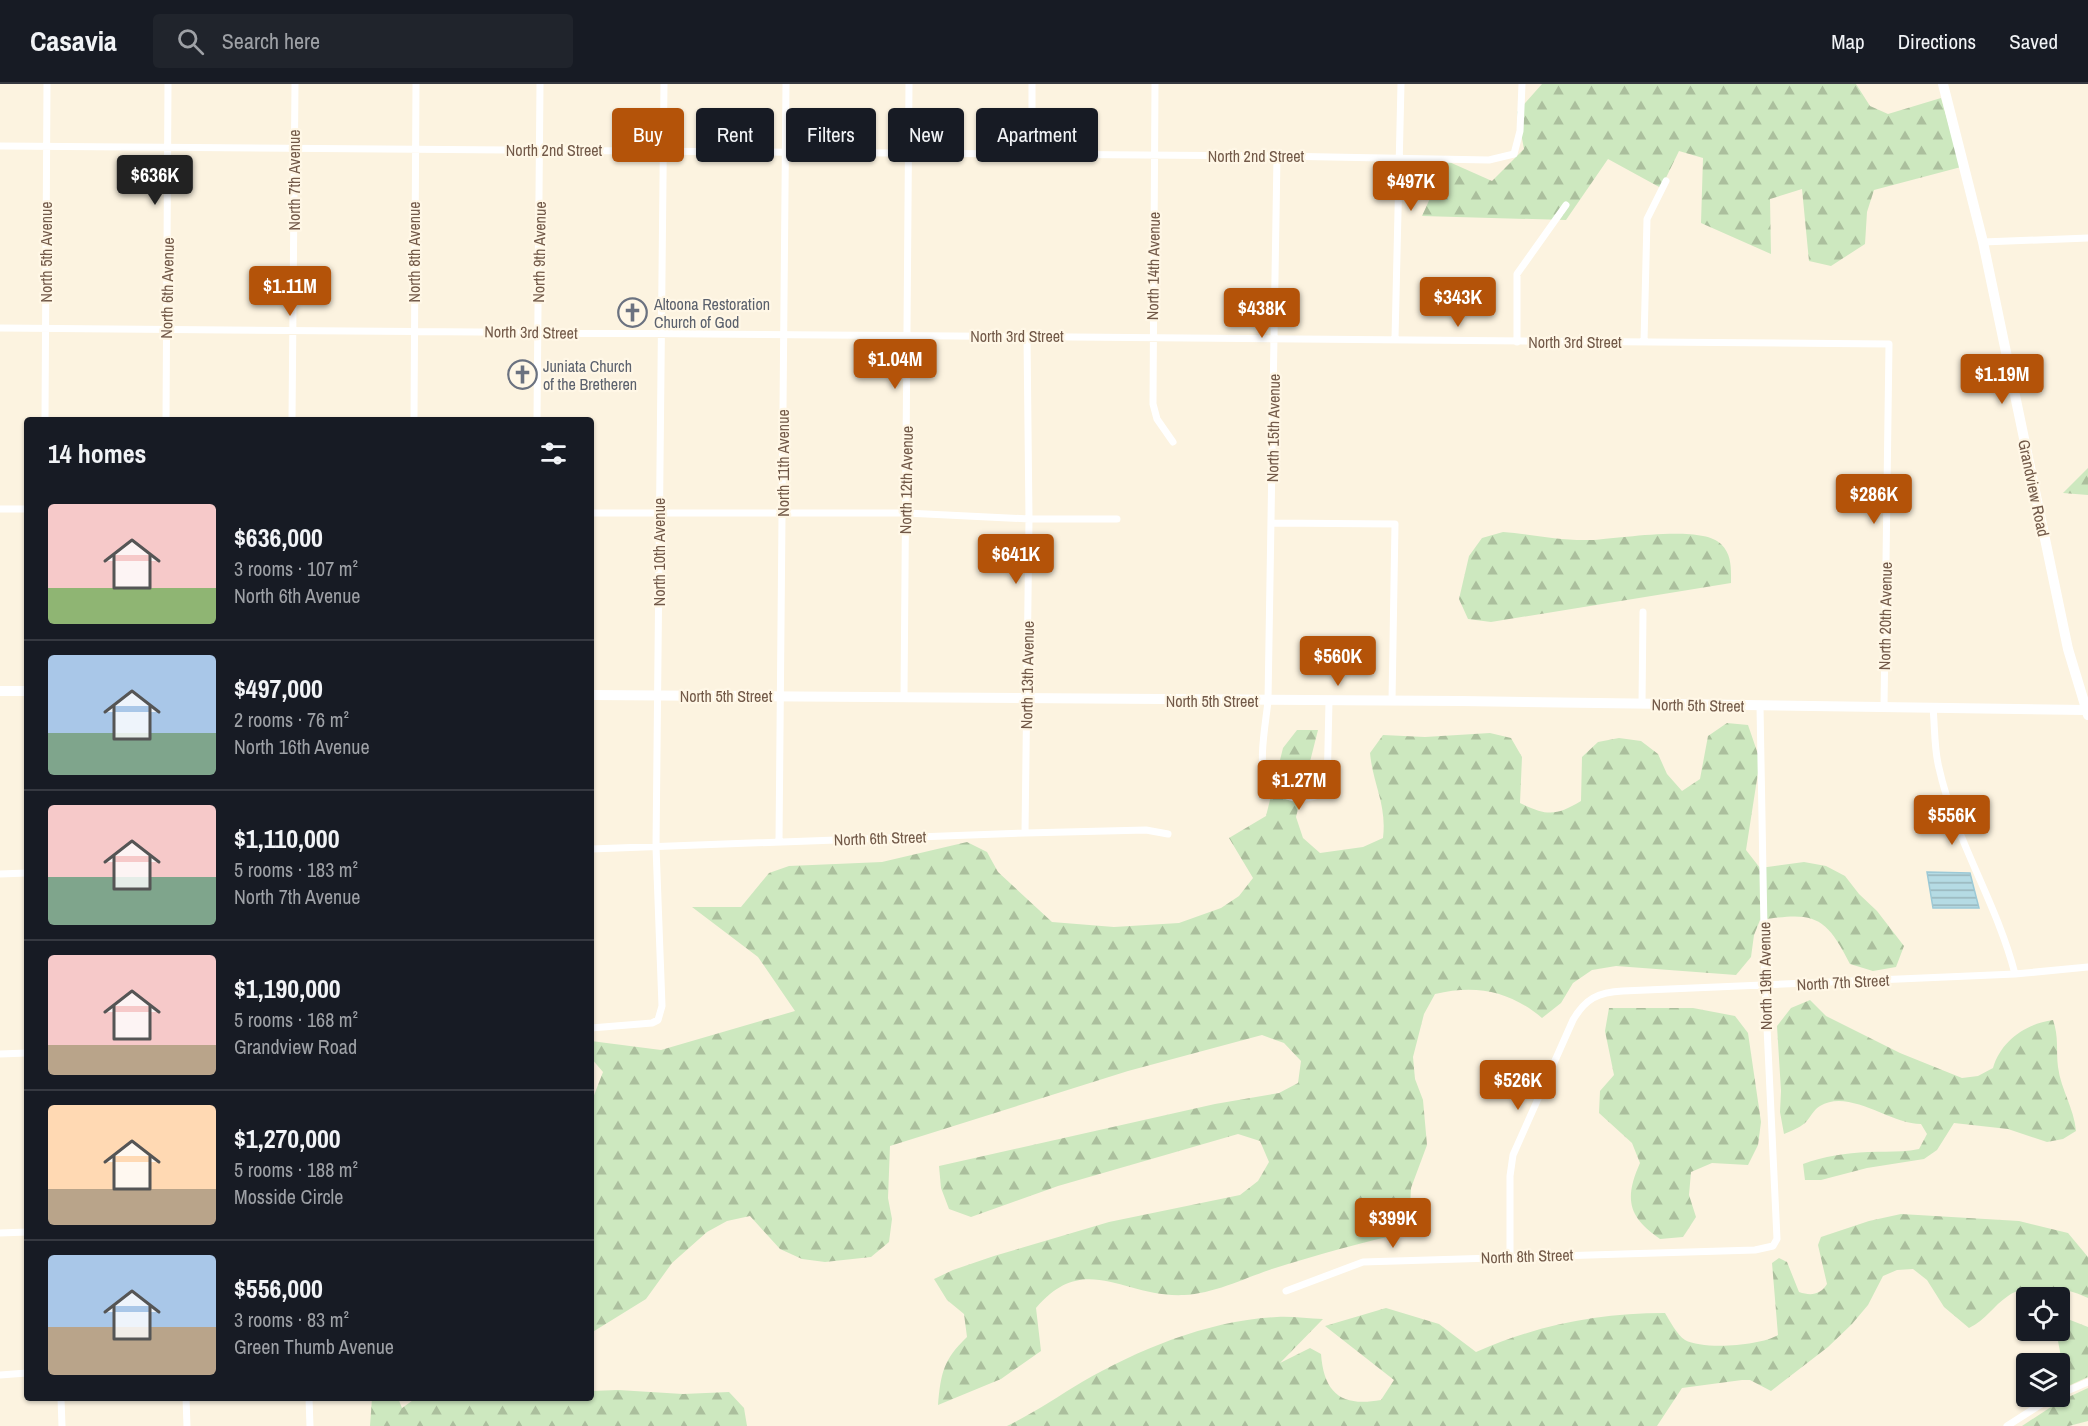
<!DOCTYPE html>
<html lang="en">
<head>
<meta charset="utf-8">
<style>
  body { margin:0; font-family:"Archivo Narrow",sans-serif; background:#20242c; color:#f1f3f6; height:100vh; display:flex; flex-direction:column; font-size:22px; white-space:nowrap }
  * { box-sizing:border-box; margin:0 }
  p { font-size:20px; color:#9ea1a6 }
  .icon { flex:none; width:33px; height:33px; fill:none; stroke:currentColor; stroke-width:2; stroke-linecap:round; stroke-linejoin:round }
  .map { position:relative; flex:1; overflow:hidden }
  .drawer { position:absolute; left:24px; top:333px; width:570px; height:984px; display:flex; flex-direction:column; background:#171b24; border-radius:6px; box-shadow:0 2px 4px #0004 }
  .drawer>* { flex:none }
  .top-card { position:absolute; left:612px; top:24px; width:570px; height:54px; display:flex; gap:12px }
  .controls { position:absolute; left:2016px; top:1203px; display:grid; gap:12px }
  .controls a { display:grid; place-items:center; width:54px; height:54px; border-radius:6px; background:#171b24; box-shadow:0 2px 4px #0004; font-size:30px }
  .price { position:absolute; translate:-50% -51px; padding:0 14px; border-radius:6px; background:#b45309; color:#fff; font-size:20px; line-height:39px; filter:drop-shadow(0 2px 3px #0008) }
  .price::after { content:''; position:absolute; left:50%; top:36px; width:18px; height:14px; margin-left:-9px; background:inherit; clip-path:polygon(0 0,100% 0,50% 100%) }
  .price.selected { background:#222; color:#fff }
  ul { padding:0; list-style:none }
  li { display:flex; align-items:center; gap:18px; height:150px; padding:0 24px }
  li+li { border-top:2px solid #363941 }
  li span { display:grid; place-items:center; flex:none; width:168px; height:120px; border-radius:6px; color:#555 }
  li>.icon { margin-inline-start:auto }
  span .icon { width:72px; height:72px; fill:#fffc; stroke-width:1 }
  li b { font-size:26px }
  h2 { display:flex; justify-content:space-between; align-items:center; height:72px; padding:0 24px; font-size:26px }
  .tag { padding:0 21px; border-radius:6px; background:#171b24; box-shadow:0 2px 4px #0004; font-size:21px; line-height:54px }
  .tag.selected { background:#b45309; color:#fff }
  header { display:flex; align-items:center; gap:36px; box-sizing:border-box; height:84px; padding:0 30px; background:#171b24; border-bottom:2px solid #363941 }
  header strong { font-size:28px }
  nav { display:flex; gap:33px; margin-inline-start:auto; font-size:21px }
  .search { width:420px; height:54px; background:#20242c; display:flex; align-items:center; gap:15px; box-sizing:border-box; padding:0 21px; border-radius:6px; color:#9ea1a6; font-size:22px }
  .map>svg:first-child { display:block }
</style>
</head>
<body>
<header>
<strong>Casavia</strong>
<div class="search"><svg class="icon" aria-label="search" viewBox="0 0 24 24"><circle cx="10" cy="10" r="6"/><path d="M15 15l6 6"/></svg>Search here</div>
<nav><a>Map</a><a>Directions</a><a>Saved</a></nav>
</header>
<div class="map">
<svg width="2088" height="1342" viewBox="0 0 2088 1342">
  <defs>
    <pattern id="forest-firs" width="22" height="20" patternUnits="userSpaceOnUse" patternTransform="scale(1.5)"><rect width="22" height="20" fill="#cde8bf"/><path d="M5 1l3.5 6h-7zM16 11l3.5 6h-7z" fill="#abbf9d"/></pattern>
    <pattern id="water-rules" width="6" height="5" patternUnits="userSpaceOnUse" patternTransform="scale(1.5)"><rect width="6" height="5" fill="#b5dbe4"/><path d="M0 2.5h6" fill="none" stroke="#98b5bb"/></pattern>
  </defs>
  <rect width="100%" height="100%" fill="#fcf3e0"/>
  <path fill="url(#forest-firs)" d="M1542,0h314l14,22 18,8 53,-16 20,69 -87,23 -7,22 -2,32 -34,22 -22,-5 -7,-72 -32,10 1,55 -70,-31 2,-65 -24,-7 -18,37 -53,-29 -42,61 -144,-4 25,-55 45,20 32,-32 -7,-37z
    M2088,384v27l-25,-2z
    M1503,448c28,2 58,9 87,8 27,-1 112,-16 131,4 11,11 10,24 10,39l-240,39 -23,-3 -9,-20 10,-43 13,-18z
    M1727,639l21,2 12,35 -14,90 14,18 44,-6 22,4 19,10 14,18 18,17 27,35 -8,21 -23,4 -23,-7c-25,-50 -37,-52 -90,-44l-6,15 -3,22 -15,18 -120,-9 -24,4 -19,13 -12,20 -19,15c-32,-27 -66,-34 -107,-24l-11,20 -11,43 2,22 8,21 4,45 -16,43 -2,44c-47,10 -92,23 -137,37 -27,9 -59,25 -88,26 -60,3 -99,-45 -148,13l5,43 -40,28 -63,26c3,-32 5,-45 29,-68l-3,-23 -17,-14 -13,-21 19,-9 41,-14 115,-34 131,-27 18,-14 11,-19 -9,-21 -22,-7 -180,52 -87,31 -22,-8 -8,-21 -2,-22 276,-62 64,-11 19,-10 3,-22 -17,-18 -22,-8 -134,36 -238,75 -2,52 4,21 -3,23 -18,15 -46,5 -23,-3 -22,-10 -30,-33 -23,5 -20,11 -35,31 -26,36 -55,34v-230l12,-31 -12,-14v-17l70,9 134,-39 -37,-54 -66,-50h49l28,-34 20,-7 93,-4 85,-20 20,10 11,20 54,50 62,5 65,-4 42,-15 18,-12 14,-18 -24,-40 37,-22 17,-68 14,-18h21l-22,87 7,21 17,15 43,-6 20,-9c4,-34 -10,-53 -13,-85l13,-18 42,2 65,-4 21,5 11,19 -2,46c27,13 36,13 61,-2l1,-44 16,-15 21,-4 22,3 17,13 9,20 15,17 18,-12 8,-43z
    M1810,916l16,16 74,37 62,25 16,-2 15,-8c8,-27 32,-44 60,-48 6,17 3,31 5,47 3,23 16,41 18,64l-13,8 -16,3 -39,-13 -54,-6 -17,27 -13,9 -57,9 -46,12h-16l-2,-16c21,-8 43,-11 65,-12 18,-1 34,1 51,-3l8,-15 -6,-10c-31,0 -72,-36 -101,-18 -6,3 -10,12 -15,17 -6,5 -14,8 -21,11l-4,-22 1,-21 -4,-65 14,-18z
    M1609,924h84l42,8 13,17 13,89 -3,23 -10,20 -36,-2 -21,9 -2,23 7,22 -13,20 -23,2c-32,-22 -36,-40 -20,-76l-8,-20 -33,-30 1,-22 14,-16 -9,-44z
    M1901,1130l118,7 49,12 20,24v41c-23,-11 -58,-17 -80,-2 -15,10 -22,24 -39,32l-25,-21 -17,-27 -14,-11 -16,1 -14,6 -15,29 -16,19 -24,23 -57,44 -21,-11h-8l-60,8 -25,38h-650c27,-13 50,-29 75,-44 57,-33 128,-62 195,-65 15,-1 31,2 46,2l-43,44 30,-15 11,6c3,40 21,53 60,46l13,-20 -69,-54 61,-18 53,16 37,28c61,-27 123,-39 189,-39 5,8 12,22 20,27 18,10 75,6 93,-5l-6,-72 7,-5 8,4 12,30c12,4 21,3 28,-8l-9,-39 3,-8 48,-16z
    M2060,1232l28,11v50l-22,10 -6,-1v-22l-3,-1 4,-6 -3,-16 -17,-2 -9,-8 28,-1z
    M2088,1304v33l-19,5h-47l38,-25z
    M618,1306l65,4 46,-2 15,16 3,18h-377l2,-28h26l4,10 14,-10h132l4,2 39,-2v-7z"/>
  <path fill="url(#water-rules)" stroke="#9cc9d6" stroke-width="1.5" d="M1927,788l43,1 9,35h-46z"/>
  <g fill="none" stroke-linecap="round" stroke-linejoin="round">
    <path stroke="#fff" stroke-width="7" d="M1155,0l-2,320 4,15 16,23
      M0,62l1277,10 212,4 25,-6 6,-23 2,-47
      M1032,70v-70
      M1277,72l-9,545c-2,21 -11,64 -1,83 4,7 13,10 20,12 12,5 28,1 40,-4l2,-91
      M1983,158l105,-4
      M0,244l1889,16 -5,363
      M1395,255l6,-255
      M1517,258v-68l49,-69
      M1644,258l3,-123 19,-38
      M45,336l2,-336
      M166,336l2,-336
      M292,336l3,-336
      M414,336l2,-336
      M537,336l3,-336
      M0,425h27
      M591,429h315l123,6h88
      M1272,439l123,1 -3,177
      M904,613l5,-613
      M1642,620l1,-92
      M1933,624c2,20 1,41 6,60 16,72 58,135 76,206
      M1025,749l4,-314 -2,-183
      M779,758l7,-758
      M591,765l434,-16 121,-3 22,4
      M0,790l27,-1
      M591,944l61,-5 6,-3 4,-14 -6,-159 8,-763
      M0,970l27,-1
      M0,1149l27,-1
      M1510,1172v-80l3,-21 60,-135c12,-21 25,-28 50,-29l392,-17 73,-7
      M1286,1207l77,-29 392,-12 18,-4 4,-7 -12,-254 -5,-279
      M0,1291l27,-2
      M2060,1310l28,-12
      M61,1314l1,28
      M186,1314l1,28
      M309,1314l1,28
      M2007,1342l47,-30"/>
    <path stroke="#fff" stroke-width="10" d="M1943,0l40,158 85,407 20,66
      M0,607h27
      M591,611l870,6 624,9"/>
  </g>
  <defs>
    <symbol id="church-ring" viewBox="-11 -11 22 22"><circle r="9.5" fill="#fff7e6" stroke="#6b7280" stroke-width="1.5"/><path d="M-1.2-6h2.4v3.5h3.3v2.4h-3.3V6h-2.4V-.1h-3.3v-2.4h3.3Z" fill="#6b7280"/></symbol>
  </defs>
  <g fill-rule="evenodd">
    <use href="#church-ring" x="616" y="212" width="33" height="33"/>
    <use href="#church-ring" x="506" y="274" width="33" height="33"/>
  </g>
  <g text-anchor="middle" stroke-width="4.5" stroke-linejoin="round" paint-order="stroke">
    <g font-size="16" fill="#725948" stroke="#fff7e6">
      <text x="554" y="72">North 2nd Street</text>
      <text x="1256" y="78">North 2nd Street</text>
      <text transform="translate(294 96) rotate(-90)" y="6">North 7th Avenue</text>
      <text transform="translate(46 168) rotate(-90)" y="6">North 5th Avenue</text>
      <text transform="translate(414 168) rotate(-90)" y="6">North 8th Avenue</text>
      <text transform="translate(539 168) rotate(-89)" y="6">North 9th Avenue</text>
      <text transform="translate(1153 182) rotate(-89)" y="6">North 14th Avenue</text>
      <text transform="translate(167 204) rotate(-89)" y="6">North 6th Avenue</text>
      <text transform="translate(531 248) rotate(1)" y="6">North 3rd Street</text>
      <text x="1017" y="258">North 3rd Street</text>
      <text x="1575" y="264">North 3rd Street</text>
      <text transform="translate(1273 344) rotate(-89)" y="6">North 15th Avenue</text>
      <text transform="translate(783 379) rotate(-90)" y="6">North 11th Avenue</text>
      <text transform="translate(906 396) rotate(-89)" y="6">North 12th Avenue</text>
      <text transform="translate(2034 404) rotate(78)" y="6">Grandview Road</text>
      <text transform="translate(659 468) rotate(-90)" y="6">North 10th Avenue</text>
      <text transform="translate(1885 532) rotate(-89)" y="6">North 20th Avenue</text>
      <text transform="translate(1027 591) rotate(-89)" y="6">North 13th Avenue</text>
      <text x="726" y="618">North 5th Street</text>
      <text x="1212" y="623">North 5th Street</text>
      <text transform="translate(1698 621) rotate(1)" y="6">North 5th Street</text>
      <text transform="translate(880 754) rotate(-2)" y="6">North 6th Street</text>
      <text transform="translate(1765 892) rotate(-91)" y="6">North 19th Avenue</text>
      <text transform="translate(1843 898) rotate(-3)" y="6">North 7th Street</text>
      <text transform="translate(1527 1172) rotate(-2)" y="6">North 8th Street</text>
    </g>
    <g font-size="16" fill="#5b616d" stroke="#fff7e6" text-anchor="start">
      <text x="654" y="226">Altoona Restoration<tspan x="654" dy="18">Church of God</tspan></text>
      <text x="543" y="288">Juniata Church<tspan x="543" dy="18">of the Bretheren</tspan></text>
    </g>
  </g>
</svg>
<div class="controls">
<a><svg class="icon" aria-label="locate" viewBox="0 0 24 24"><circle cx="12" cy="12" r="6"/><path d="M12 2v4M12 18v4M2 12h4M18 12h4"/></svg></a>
<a><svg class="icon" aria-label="layers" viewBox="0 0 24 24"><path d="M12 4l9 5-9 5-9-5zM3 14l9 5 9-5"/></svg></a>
</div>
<b class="price selected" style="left:155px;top:122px">$636K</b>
<b class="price" style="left:1411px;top:128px">$497K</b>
<b class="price" style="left:290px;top:233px">$1.11M</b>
<b class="price" style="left:1458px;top:244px">$343K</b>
<b class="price" style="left:1262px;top:255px">$438K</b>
<b class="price" style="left:895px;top:306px">$1.04M</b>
<b class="price" style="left:2002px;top:321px">$1.19M</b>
<b class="price" style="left:1874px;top:441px">$286K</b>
<b class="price" style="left:1016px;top:501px">$641K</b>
<b class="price" style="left:1338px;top:603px">$560K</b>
<b class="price" style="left:1299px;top:727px">$1.27M</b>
<b class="price" style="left:1952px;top:762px">$556K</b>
<b class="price" style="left:1518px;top:1027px">$526K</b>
<b class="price" style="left:1393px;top:1165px">$399K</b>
<div class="top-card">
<a class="tag selected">Buy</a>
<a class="tag">Rent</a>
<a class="tag">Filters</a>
<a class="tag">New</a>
<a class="tag">Apartment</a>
</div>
<section class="drawer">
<h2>14 homes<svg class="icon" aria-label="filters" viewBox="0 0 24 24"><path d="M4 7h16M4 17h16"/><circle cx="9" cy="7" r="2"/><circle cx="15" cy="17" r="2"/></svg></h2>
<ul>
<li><span style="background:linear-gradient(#f6c9c9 70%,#8fb573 0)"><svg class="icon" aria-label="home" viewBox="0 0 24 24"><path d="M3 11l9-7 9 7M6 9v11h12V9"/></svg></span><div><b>$636,000</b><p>3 rooms · 107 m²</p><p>North 6th Avenue</p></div></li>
<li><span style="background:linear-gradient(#a9c7e8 65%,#7fa58c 0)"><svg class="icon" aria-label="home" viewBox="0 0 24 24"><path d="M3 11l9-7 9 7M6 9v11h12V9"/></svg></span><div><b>$497,000</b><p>2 rooms · 76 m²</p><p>North 16th Avenue</p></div></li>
<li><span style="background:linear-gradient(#f6c9c9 60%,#7fa58c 0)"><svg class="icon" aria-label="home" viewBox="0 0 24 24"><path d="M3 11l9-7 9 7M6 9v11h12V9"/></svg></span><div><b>$1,110,000</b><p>5 rooms · 183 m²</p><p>North 7th Avenue</p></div></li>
<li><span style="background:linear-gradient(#f6c9c9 75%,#b9a48a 0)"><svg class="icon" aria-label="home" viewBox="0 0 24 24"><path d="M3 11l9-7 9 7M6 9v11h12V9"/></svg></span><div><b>$1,190,000</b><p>5 rooms · 168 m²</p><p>Grandview Road</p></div></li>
<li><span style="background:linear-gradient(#ffd9b3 70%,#b9a48a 0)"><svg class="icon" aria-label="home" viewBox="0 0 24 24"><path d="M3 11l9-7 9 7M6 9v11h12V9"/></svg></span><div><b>$1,270,000</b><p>5 rooms · 188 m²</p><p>Mosside Circle</p></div></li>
<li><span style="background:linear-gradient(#a9c7e8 60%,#b9a48a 0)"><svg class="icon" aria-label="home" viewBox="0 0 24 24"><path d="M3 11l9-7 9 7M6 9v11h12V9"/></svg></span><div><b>$556,000</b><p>3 rooms · 83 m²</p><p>Green Thumb Avenue</p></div></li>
</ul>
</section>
</div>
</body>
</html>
